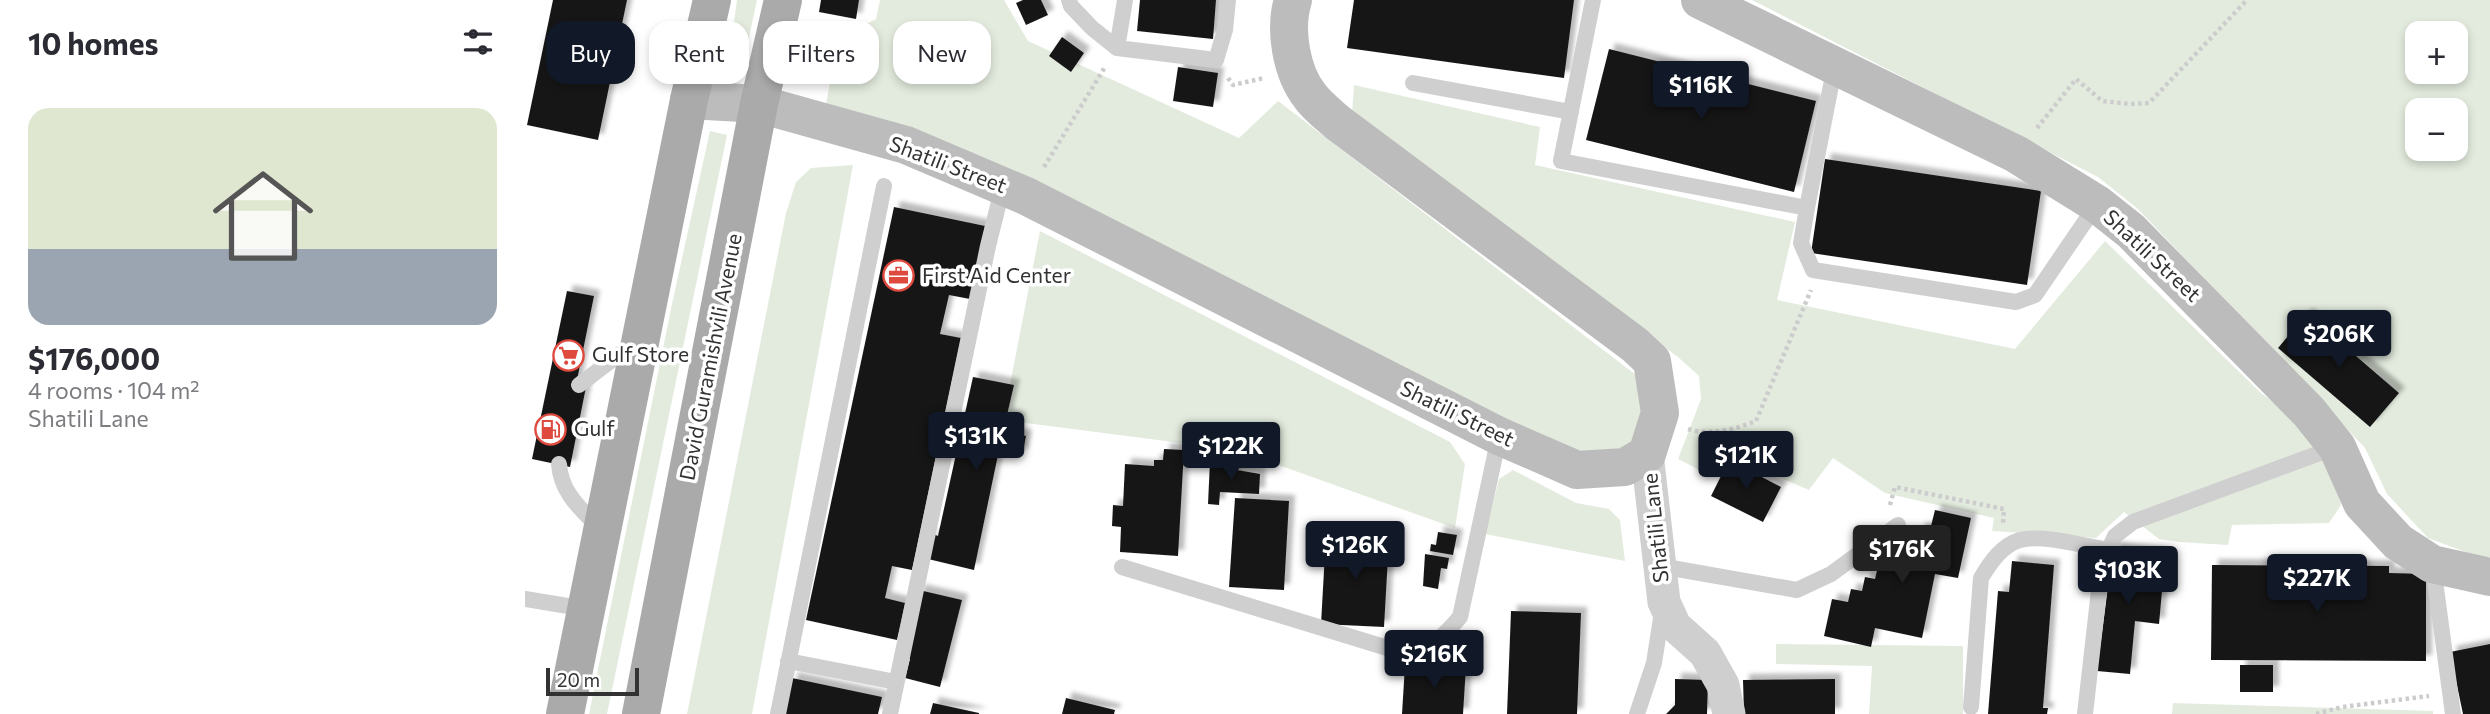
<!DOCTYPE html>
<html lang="en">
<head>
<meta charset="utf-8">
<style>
  body { margin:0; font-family:Commissioner,sans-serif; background:#f2f2f3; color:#2b2b33; height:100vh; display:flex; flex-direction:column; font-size:26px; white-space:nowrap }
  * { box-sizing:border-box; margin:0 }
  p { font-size:23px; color:#7c7c81 }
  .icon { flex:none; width:38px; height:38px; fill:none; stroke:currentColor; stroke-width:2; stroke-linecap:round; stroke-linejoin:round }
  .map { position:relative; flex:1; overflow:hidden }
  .details { display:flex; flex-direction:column; background:#fff; width:525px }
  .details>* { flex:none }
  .hud { position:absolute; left:21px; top:21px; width:665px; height:63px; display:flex; gap:14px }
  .fabs { position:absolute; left:1880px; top:21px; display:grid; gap:14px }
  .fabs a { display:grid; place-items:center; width:63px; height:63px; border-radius:14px; background:#fff; box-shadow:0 4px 10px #0003; font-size:35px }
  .scale { position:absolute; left:21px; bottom:18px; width:93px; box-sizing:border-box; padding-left:7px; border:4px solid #323232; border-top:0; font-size:19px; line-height:24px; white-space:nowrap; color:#323232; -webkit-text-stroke:5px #fff; paint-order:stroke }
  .price { position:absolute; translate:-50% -60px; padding:0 16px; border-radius:7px; background:#111827; color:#fff; font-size:23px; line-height:46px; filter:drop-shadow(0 2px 4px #0008) }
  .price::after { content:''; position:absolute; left:50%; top:42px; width:21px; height:16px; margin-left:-10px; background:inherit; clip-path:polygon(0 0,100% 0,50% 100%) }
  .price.current { background:#222; color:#fff }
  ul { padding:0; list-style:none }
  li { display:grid; align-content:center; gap:14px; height:371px; padding:0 28px }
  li+li { border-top:2px solid #e1e1e2 }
  li span { display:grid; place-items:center; height:217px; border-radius:21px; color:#555 }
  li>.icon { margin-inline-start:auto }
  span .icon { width:126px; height:126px; fill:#fffc; stroke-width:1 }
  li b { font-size:30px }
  h2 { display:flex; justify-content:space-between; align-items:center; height:84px; padding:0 28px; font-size:30px }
  .pill { padding:0 24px; border-radius:21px; background:#fff; box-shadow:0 4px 10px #0003; font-size:24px; line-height:63px }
  .pill.current { background:#111827; color:#fff }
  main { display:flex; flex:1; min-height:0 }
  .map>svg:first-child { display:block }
</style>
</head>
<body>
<main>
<section class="details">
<h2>10 homes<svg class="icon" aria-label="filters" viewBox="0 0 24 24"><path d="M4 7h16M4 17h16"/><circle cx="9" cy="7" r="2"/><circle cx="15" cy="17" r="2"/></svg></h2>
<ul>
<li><span style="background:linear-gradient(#dfe7d0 65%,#9aa5b1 0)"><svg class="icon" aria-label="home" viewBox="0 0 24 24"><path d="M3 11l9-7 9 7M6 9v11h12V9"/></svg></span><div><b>$176,000</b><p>4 rooms · 104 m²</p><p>Shatili Lane</p></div></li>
</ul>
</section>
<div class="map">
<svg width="1965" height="714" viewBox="0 0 1965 714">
  <defs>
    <filter id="shadow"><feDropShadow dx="6" dy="-6" stdDeviation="2" flood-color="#0004"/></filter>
  </defs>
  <rect width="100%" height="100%" fill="#fff"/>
  <path fill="#e3ebde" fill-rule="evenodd" d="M212,0h20l-12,56 -16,1z
    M355,0h124l24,41 211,97 39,-37 358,274c8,36 16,56 -19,80l-49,-5 -743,-340 13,-72 38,-19z
    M1227,0h738v557h-11l-51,-19 -41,-44 -22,-46 -227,-239 -40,-32zM1892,33h38v39h-38zM1892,110h38v39h-38zM1782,314l92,79 -29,33 -92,-78z
    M829,85l186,42 -5,38 260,57 -18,78 238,49 90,-108 156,152 51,38 24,53 5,21 -12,18 -97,2 -4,20 -49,-3 -20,-3 -35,-27 -28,26 -104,-7 2,-13 -109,-25 -52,-35 -24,32 -89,-38 -9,24 -33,-17 23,-60 -2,-23 -21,-19 -326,-243z
    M185,131l17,4 -120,579h-18l83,-410z
    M328,165l-101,549h-65l99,-501 10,-31 15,-14z
    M515,231l410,211 15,22 -10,64 -219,-78 -233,-30z
    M988,470l63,33 33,6 11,11 5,41 -140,-27 14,-55z
    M1251,644l187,2v68h-94l3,-48 -96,-2z
    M1648,703l260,8v3h-261z"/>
  <path fill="#191919" filter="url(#shadow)" d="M28,0h74l-29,140 -71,-15z
    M296,0h38l-3,19 -37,-7z
    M498,0h18l7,15 -22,10 -10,-22z
    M615,0h76l-3,39 -76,-8z
    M829,0h220l-10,78 -217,-30z
    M537,37l22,16 -13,19 -22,-16z
    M1084,49l207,52 -22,91 -208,-52z
    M653,67l40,6 -5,34 -40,-6z
    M1300,159l216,32 -14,94 -216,-32z
    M369,207l91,19 -15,73 -21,-4 -9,39 21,4 -49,232 -20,-4 -7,32 20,5 -8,37 -91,-20z
    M42,291l27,5 -18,89 10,2 -16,80 -38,-8z
    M1782,314l92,79 -29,34 -92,-79z
    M448,377l41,8 -7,30 12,3 -3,16 10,2 -4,19 -23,-5 -25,120 -46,-11 5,-25 5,2z
    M639,449l20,1 -6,106 -58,-4 1,-25 -9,-1 1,-21 10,1 2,-42 29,2v-6h9z
    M1204,460l52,27 -18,35 -52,-26z
    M685,461l27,9 23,4 -1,20 -39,-2 -1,13 -11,-1z
    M710,498l54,3 -5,89 -55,-3z
    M1410,510l36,8 -13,60 -23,-4 -13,64 -47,-10 -4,19 -47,-11 8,-37 16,3 3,-13 11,2 3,-14 10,2 4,-17 12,3 3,-13 7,1 3,-14 13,2 3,-13 10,2z
    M913,532l19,3 -4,20 -23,-4 1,-7 5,1z
    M801,535l63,4 -5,88 -63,-3z
    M1588,548l47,5 -5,38h7l-3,33 -24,-3 -5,53 -33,-3z
    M900,554l24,4 -2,11 -6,-1 -3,21 -15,-3z
    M1487,561l42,4 -11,143h5l-1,6h-59l10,-123 11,1z
    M1687,565l177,1v7l37,1v87l-215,-1z
    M394,590l43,10 -22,87 -35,-9 5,-19 -8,-2z
    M986,611l70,2 -4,101h-70z
    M1965,644v70h-27l-13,-62z
    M880,665l61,1 -3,48h-61z
    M1715,665h33v27h-33z
    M267,678l90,19 -4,17h-93z
    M1150,679l33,1 -1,34h-41l9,-9z
    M1310,679v35h-91l-1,-34z
    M541,698l49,12 -1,4h-52z
    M408,703l46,10v1h-49z"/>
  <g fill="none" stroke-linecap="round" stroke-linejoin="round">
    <path stroke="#ccc" stroke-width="4.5" stroke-dasharray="3.5 3.5" stroke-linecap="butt" d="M703,78l5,7 31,-7
      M1512,128l39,-49 26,22 28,3 19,-1 98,-103
      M519,167l61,-100
      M1163,429c23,7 47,0 68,-8l55,-131
      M1365,505l5,-18 109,22 -1,15
      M1791,714l26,-7 87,-11"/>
    <path stroke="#cfcfcf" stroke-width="16" d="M544,0l2,6 21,22 25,20 99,12 9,-30 3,-30
      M1068,0l-32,161 246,47 28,-143
      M592,48l8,-48
      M888,83l158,29
      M1282,208l-6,35 12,27 203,32 19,-7 62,-91
      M54,385l54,-41
      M34,464c2,29 22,45 40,64
      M1135,566l137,24 34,-16 67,-49
      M1908,566l20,148
      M597,567l272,83c36,0 43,-6 66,-33l39,-180
      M0,599l61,10
      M263,661l108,21
      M1446,707l10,-129c9,-15 21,-33 39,-38 23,-6 65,6 89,10
      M253,714l106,-528
      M365,714l98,-468 15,-60
      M1112,714l17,-51 8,-51
      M1560,714l17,-150 13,-28 18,-14 203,-75"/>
    <path stroke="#cfcfcf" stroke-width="33" d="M1122,454l17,148 11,24 30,27 18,32 6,29"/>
    <path stroke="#bcbcbc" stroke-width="38" d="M1175,0l316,154 81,50 34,27 178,181 28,35 25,56 36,39 34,22 58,13
      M164,100l70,4 147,41 120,51 473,240 78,34 48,-3 22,-13 13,-41 -8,-52 -17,-16 -297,-222c-9,-8 -21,-17 -28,-27 -19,-24 -26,-67 -17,-96"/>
    <path stroke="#aaa" stroke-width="38" d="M40,714l124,-614 23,-100
      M116,714l118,-610 24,-104"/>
  </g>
  <defs>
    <symbol id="office-ring" viewBox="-11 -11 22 22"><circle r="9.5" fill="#fff" stroke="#df4a3f" stroke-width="1.5"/><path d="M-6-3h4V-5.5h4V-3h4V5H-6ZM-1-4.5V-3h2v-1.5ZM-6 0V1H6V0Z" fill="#df4a3f"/></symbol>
    <symbol id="supermarket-ring" viewBox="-11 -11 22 22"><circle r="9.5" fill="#fff" stroke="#df4a3f" stroke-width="1.5"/><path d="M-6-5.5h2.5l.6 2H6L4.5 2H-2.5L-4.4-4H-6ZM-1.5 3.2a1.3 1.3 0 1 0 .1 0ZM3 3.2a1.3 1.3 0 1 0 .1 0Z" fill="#df4a3f"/></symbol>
    <symbol id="fuel-ring" viewBox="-11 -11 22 22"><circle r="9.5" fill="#fff" stroke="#df4a3f" stroke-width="1.5"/><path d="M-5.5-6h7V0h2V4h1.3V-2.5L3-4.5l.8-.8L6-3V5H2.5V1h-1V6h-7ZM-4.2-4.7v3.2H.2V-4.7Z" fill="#df4a3f"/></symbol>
  </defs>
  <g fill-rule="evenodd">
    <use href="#office-ring" x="356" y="258" width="35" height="35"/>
    <use href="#supermarket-ring" x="26" y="338" width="35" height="35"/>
    <use href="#fuel-ring" x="8" y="412" width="35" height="35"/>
  </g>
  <g text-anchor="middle" stroke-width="7" stroke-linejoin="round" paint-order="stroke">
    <g font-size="21" fill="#323232" stroke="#fff">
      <text transform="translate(423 165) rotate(21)" y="7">Shatili Street</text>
      <text transform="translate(1627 256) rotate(43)" y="7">Shatili Street</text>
      <text transform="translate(186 357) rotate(-79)" y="7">David Guramishvili Avenue</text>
      <text transform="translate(932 414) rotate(26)" y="7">Shatili Street</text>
      <text transform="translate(1131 528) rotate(-96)" y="7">Shatili Lane</text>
    </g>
    <g font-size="21" fill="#323232" stroke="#fff" text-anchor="start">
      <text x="397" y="283">First Aid Center</text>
      <text x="67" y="362">Gulf Store</text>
      <text x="49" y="436">Gulf</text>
    </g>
  </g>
</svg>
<div class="fabs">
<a>+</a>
<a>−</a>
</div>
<div class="scale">20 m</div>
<b class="price" style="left:1176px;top:121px">$116K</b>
<b class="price" style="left:1814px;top:370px">$206K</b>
<b class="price" style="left:451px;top:472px">$131K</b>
<b class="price" style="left:706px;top:482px">$122K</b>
<b class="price" style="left:1221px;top:491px">$121K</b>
<b class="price" style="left:830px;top:581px">$126K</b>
<b class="price current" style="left:1377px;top:585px">$176K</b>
<b class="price" style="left:1603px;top:606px">$103K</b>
<b class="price" style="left:1792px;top:614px">$227K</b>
<b class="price" style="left:909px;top:690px">$216K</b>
<div class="hud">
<a class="pill current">Buy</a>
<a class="pill">Rent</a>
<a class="pill">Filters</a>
<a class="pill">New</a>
</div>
</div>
</main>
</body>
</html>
